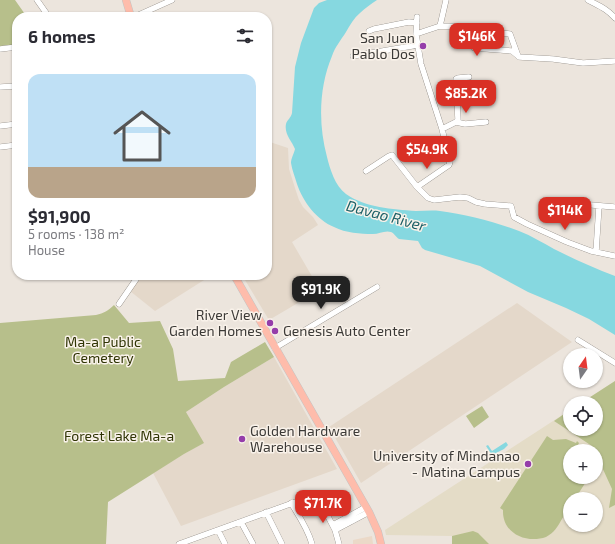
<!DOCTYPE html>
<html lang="en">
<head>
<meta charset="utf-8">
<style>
  body { margin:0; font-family:"Exo 2",sans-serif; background:#f7f7f7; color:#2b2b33; height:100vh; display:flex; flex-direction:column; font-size:15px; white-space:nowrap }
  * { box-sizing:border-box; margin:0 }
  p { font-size:13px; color:#7c7c81 }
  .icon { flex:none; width:22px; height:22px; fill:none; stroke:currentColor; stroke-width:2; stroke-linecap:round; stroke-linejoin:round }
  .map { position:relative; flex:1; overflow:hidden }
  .drawer { position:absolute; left:12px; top:12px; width:260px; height:268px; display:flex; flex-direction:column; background:#fff; border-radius:16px; box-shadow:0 1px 3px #0004 }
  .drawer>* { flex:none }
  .needle { width:26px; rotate:14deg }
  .buttons { position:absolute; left:563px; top:348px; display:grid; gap:8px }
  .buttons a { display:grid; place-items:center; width:40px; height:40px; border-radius:50%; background:#fff; box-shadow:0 1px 3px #0004; font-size:20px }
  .price { position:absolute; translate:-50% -34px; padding:0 9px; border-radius:8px; background:#d93025; color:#fff; font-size:13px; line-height:26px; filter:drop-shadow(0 1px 2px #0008) }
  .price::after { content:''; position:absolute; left:50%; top:24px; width:12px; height:9px; margin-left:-6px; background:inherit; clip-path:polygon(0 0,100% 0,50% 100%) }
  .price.on { background:#222; color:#fff }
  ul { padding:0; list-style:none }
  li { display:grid; align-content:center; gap:8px; height:212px; padding:0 16px }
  li span { display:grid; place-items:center; height:124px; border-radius:12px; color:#555 }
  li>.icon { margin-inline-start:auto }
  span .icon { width:72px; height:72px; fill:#fffc; stroke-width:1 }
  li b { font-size:17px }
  h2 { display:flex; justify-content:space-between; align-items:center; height:48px; padding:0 16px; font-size:17px }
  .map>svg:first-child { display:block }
</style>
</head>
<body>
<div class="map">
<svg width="615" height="544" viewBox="0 0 615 544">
  <rect width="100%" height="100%" fill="#ece5dd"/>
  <path fill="#ebd9c8" d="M372,536l1,8h-20v-4z"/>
  <path fill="#e4d8ca" d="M267,141l21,7 1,21 6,19 4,12 4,7 10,10 5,8 -26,17 28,48 -51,30 -27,-45h25z
    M141,275h71l-57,36 -25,-20z
    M517,303l55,39 -211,141 -32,-56z
    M274,357l63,112 -156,57 -28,-53 31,-19 19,-11 -17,-31 38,-25z"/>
  <path fill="#e4dcc7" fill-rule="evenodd" d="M615,381v163h-163v-8l-66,-1 -1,-5 185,-120v19h26v-26h-15zM570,451h26v26h-26zM570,499h26v26h-26z"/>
  <path fill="#b7bf8b" d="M0,0h15l12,17h-10v28l-17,1z
    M114,305l15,18 31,-2 13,28 5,32 47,-3 6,-16 34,-20 9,15 -50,30 -38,25 18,31 -20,11 -76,48 -2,42h-106v-221l96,-8c8,-2 12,-4 18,-10z
    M615,381v124l-6,3 3,-19 -16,-35v-3h-1l-3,-5 -38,-25 16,-11v19h26v-26h-15z
    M482,406l7,11 -15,11 -8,-12z
    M547,436l6,4 13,-1 10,4 1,-2 2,2 -1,2 7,6h-15v26h19l-14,22h-5c0,9 -3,12 -8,20 -4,7 -8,14 -16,18 -20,7 -44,-4 -43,-27l-3,-2z
    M473,531l5,2 11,11h-37v-8z"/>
  <path fill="#86d8e0" d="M327,0h50c-6,4 -12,8 -17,13 -6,5 -10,12 -14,19 -5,8 -11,15 -14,24 -13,31 -14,68 -5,101 3,12 8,29 19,37 20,14 46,15 70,17 8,0 16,-1 24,0 25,3 55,11 79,20 13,5 24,12 35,18 20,10 40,19 61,27v59l-26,-16 -23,-11 -38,-16 -48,-26 -55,-16 -3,-2 -4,-7 -19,-2c-3,-2 -5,-6 -8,-7 -6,-2 -12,2 -18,2 -13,0 -27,-1 -39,-7 -17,-7 -31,-25 -37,-43 -2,-7 -5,-14 -6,-21 0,-5 3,-9 4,-14 -3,-8 -11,-15 -9,-25 1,-4 5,-6 6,-11l3,-46 6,-24 13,-35 5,-5z
    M506,442l2,3 -4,4 -12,6 -6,-9 2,-1 4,6z"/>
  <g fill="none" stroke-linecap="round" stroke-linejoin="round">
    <defs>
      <path id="minor" d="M37,0l12,17
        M588,0c11,6 18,8 27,18
        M134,17l38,-17
        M440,26l6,-26
        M472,27l2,21 38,3 5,4
        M369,31l5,-2 35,-7 8,1
        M416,34l24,-8 34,1 12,4 24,3 8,22 1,1 34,2 30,4 32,-2
        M0,49l17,-2
        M353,56l65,-11
        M0,87l17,-1
        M456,122l9,2 21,-2
        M0,126l17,-2
        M442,129l14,-7 2,-2 -2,-41 2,-1 11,-1
        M0,147l17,-2
        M366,171l23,-15 3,-1 25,32 11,11 6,2 26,-3 8,1 8,4 9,2 26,2 3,11 13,7 40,18 24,9 24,5
        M417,187l32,-22 1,-3 -8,-33 -21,-65 -5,-30 1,-17
        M580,204l35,3
        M596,252l3,-46
        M119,304l20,-29
        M578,340l37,23
        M275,348l102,-61
        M291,503c8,13 17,26 21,41
        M266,512l16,32
        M241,522l12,22
        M333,525l33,-18
        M218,530l7,14
        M335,530l34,-18
        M179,544l136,-49 3,2 17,33 4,14"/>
      <path id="major" d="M126,0l5,17
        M234,275l135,237 9,20 3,12"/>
    </defs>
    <use href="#minor" stroke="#7f7972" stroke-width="6"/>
    <use href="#major" stroke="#c4c4c3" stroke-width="8"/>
    <use href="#minor" stroke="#fff" stroke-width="5.5"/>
    <use href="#major" stroke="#febcab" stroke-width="7"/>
  </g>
  <g fill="#953daa" stroke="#f9f2ea" stroke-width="1.5">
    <circle cx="423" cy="46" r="4"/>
    <circle cx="270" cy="323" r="4"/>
    <circle cx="275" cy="331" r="4"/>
    <circle cx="242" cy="439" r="4"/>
    <circle cx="528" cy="464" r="4"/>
  </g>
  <g text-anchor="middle" stroke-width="3" stroke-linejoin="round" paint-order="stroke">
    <g font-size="14" fill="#3c3a37" stroke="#f9f2ea" text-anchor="end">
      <text x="415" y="43">San Juan<tspan x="415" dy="16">Pablo Dos</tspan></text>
      <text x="262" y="320">River View<tspan x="262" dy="16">Garden Homes</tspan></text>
      <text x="283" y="336" text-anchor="start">Genesis Auto Center</text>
      <text x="250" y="436" text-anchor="start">Golden Hardware<tspan x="250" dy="16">Warehouse</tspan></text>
      <text x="520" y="461">University of Mindanao<tspan x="520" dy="16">- Matina Campus</tspan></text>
    </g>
    <g font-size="14" fill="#2f3404" stroke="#f9f2ea">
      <text x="103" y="347">Ma-a Public<tspan x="103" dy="16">Cemetery</tspan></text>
      <text x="119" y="441">Forest Lake Ma-a</text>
    </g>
    <g font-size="15" font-style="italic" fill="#1c6067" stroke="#f9f2ea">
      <text transform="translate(386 216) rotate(15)" y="5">Davao River</text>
    </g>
  </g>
</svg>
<div class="buttons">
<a><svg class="needle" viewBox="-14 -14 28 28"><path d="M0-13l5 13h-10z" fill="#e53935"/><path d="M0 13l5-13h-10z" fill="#7c7c81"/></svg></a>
<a><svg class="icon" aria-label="locate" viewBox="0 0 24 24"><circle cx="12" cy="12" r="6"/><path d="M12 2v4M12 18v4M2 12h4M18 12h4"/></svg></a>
<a>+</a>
<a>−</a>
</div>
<b class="price" style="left:477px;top:57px">$146K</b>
<b class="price" style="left:466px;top:114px">$85.2K</b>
<b class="price" style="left:427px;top:170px">$54.9K</b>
<b class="price" style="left:565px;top:231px">$114K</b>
<b class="price on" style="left:321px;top:310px">$91.9K</b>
<b class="price" style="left:323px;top:524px">$71.7K</b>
<section class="drawer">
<h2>6 homes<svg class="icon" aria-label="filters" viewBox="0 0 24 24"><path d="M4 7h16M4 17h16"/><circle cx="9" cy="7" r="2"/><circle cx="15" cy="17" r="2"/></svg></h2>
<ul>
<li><span style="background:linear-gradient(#bfe0f5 75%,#b9a48a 0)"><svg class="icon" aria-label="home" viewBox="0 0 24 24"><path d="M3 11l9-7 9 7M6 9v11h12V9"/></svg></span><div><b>$91,900</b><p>5 rooms · 138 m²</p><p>House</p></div></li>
</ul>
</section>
</div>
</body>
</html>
